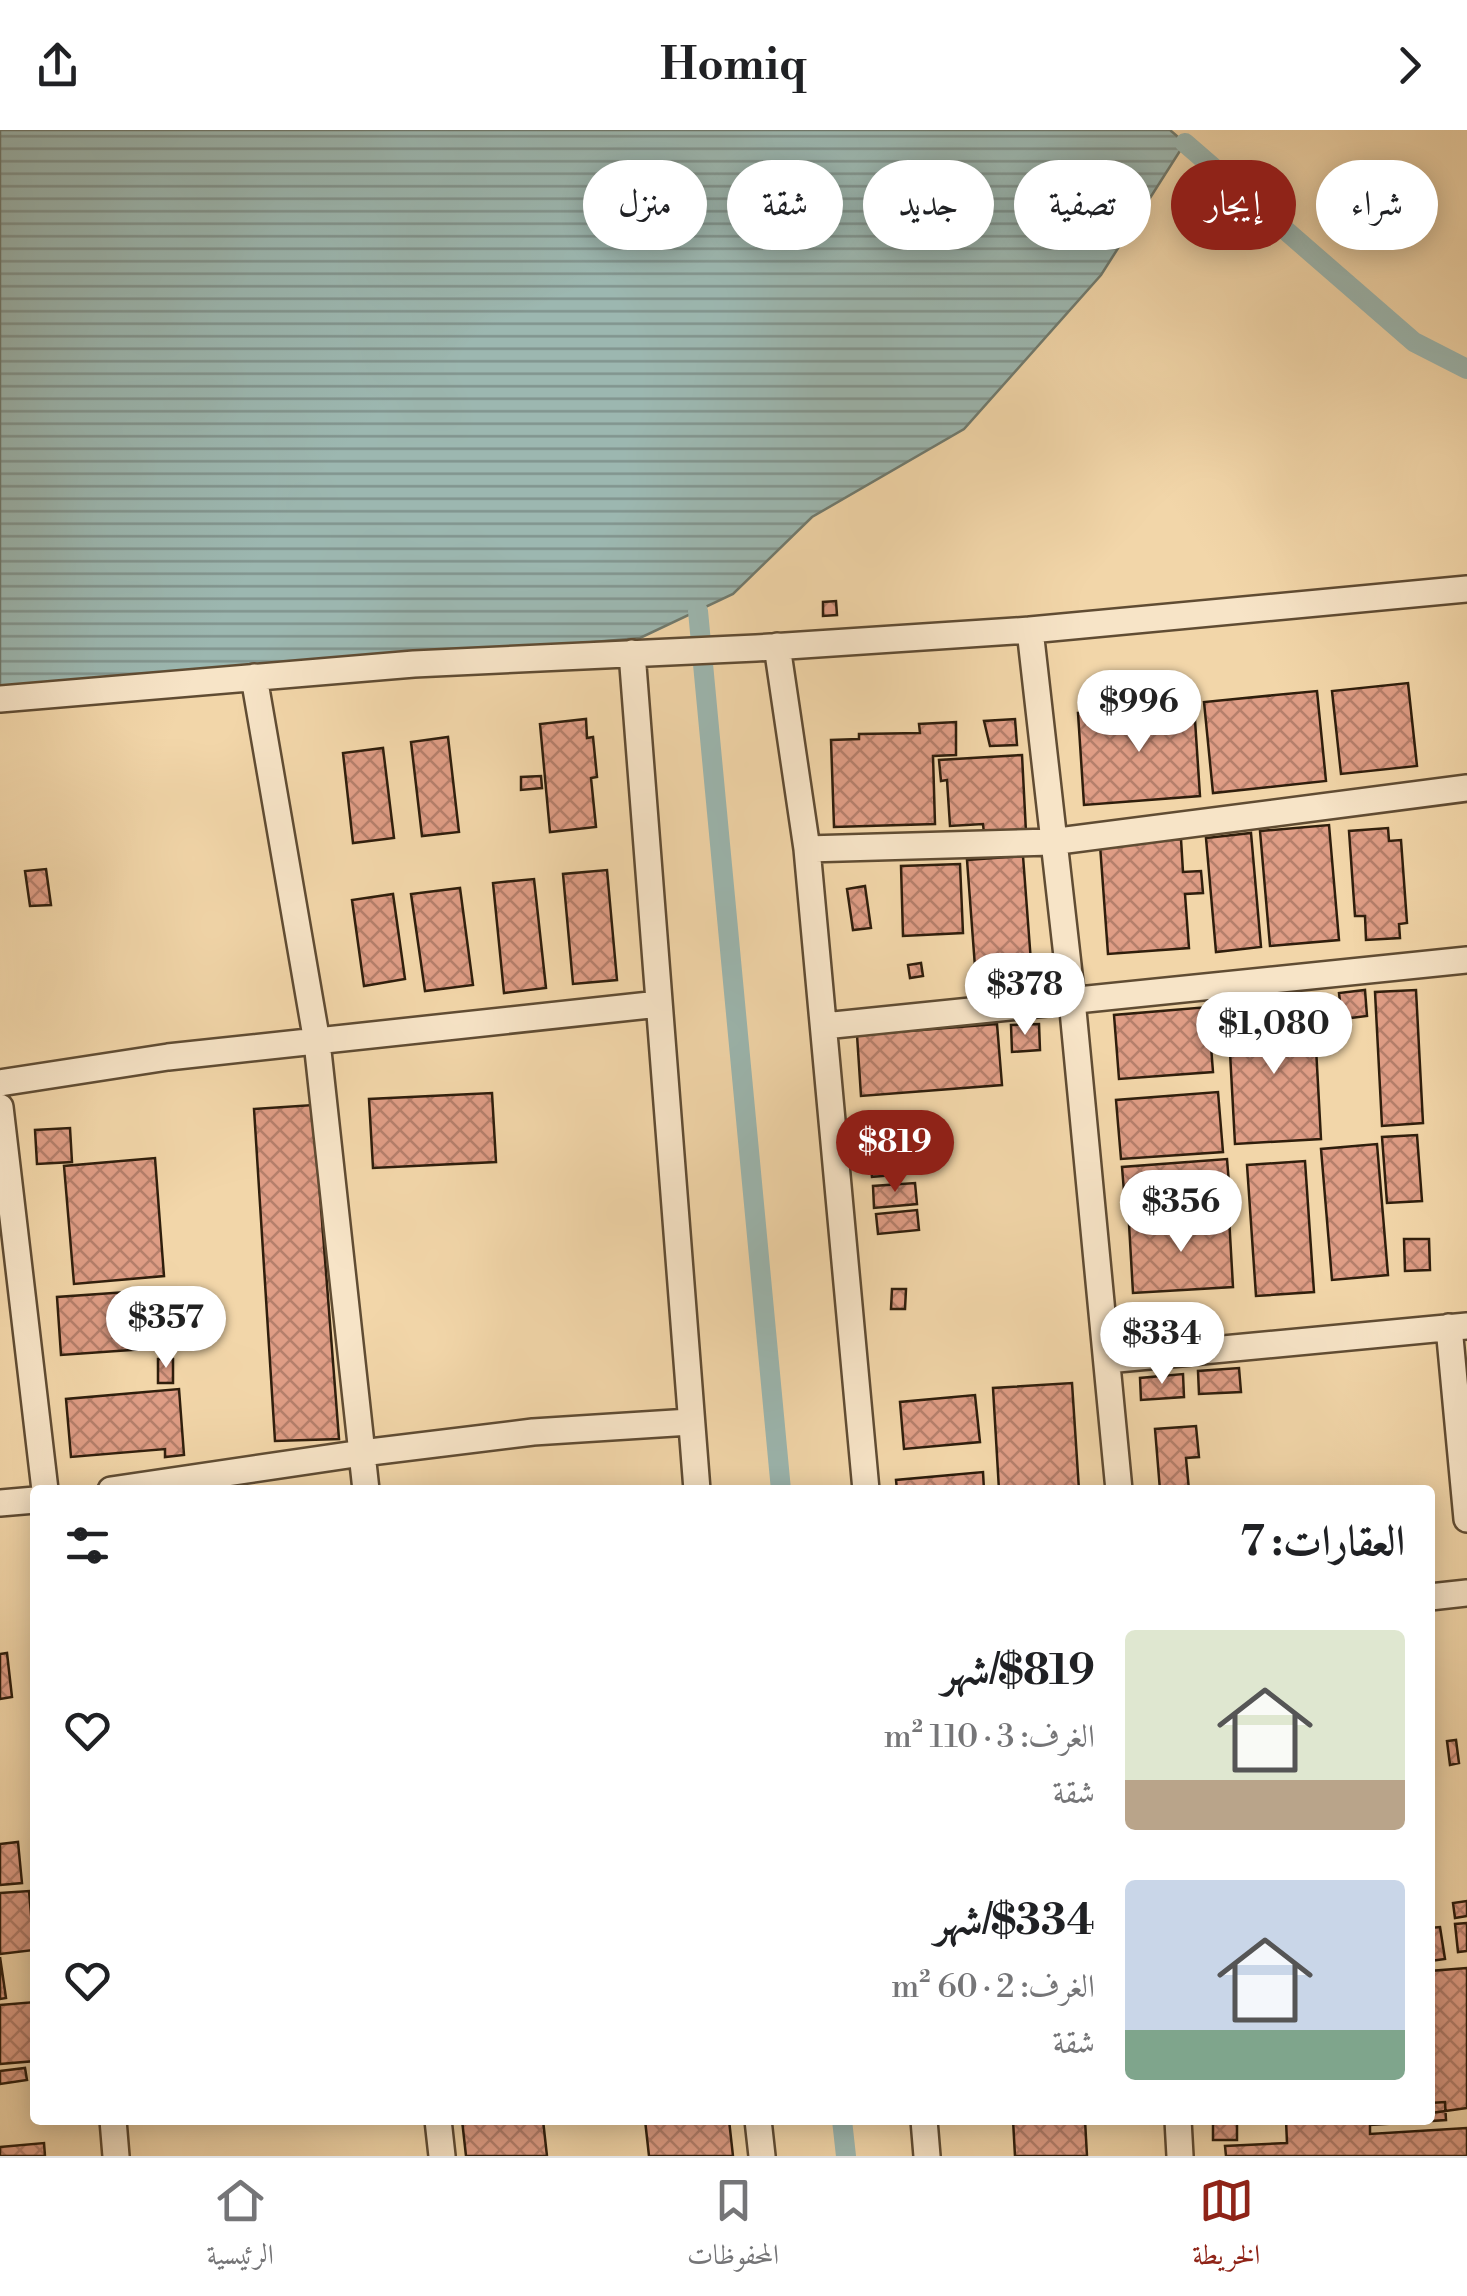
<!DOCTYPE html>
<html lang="ar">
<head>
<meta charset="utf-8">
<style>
  body { margin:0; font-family:"Libre Bodoni",Amiri,serif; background:#f2f2f2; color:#202124; direction:rtl; height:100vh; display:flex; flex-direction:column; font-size:38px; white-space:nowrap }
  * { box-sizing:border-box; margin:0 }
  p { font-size:32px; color:#757577 }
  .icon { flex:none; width:55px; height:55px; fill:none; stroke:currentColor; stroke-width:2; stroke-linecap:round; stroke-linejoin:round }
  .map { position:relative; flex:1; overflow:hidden; direction:ltr }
  .drawer { position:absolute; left:30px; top:1355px; width:1405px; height:640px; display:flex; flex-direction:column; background:#fff; border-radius:10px; box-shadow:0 5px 25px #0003; direction:rtl }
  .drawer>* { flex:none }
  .banner { position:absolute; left:30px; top:30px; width:1408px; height:90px; direction:rtl; display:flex; gap:20px }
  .price { position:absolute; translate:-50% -85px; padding:0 22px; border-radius:35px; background:#fff; color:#222; font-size:32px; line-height:65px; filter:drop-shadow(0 2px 5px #0008) }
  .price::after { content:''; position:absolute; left:50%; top:60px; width:30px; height:22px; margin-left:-15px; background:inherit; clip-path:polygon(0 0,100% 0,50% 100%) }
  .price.selected { background:#8f2418; color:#fff }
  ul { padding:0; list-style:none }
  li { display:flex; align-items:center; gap:30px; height:250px; padding:0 30px }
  li span { display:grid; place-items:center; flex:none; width:280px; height:200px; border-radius:10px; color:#555 }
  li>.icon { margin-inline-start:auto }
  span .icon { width:120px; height:120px; fill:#fffc; stroke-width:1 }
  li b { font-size:42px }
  h2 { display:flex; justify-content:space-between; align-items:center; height:120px; padding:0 30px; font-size:42px }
  .tag { padding:0 35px; border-radius:45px; background:#fff; box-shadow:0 5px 25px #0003; font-size:35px; line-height:90px }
  .tag.selected { background:#8f2418; color:#fff }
  header { display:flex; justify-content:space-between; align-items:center; height:130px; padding:0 30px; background:#fff; font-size:45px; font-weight:700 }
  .tab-bar { display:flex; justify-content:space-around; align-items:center; height:140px; border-top:2px solid #e0e0e0; background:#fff; font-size:28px; color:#757577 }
  .tab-bar a { display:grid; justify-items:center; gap:5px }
  .tab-bar .selected { color:#8f2418 }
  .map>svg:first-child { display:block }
</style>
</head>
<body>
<header><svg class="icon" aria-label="forward" viewBox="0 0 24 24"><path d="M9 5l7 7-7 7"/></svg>Homiq<svg class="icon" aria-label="share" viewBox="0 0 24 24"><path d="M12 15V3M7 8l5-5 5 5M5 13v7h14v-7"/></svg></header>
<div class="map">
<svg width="1467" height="2026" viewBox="0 0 1467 2026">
  <defs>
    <pattern id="water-rules" width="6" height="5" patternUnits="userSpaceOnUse" patternTransform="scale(2.5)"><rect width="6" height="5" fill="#9cb7b0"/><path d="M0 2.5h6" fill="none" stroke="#80948e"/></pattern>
    <pattern id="building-cross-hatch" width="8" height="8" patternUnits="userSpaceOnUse" patternTransform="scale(2.5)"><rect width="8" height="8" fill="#df9d85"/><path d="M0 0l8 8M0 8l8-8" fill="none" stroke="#b57f6b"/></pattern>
  </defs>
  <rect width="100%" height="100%" fill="#f2d6a9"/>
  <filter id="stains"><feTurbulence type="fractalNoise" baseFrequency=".002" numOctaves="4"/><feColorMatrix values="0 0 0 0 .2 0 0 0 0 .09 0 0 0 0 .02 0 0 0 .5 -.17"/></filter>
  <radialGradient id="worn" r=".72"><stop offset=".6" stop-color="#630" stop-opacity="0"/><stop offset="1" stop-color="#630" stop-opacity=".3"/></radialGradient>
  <path fill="url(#water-rules)" stroke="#707a6e" stroke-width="2.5" d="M0,0h1170l15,13 -84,132 -137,154 -152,88 -79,77 -93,44 -640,55z"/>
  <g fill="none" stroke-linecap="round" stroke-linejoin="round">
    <path stroke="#9cb7b0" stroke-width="20" d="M1185,13l229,199 53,27
      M698,481l83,879
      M842,1990l4,36"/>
  </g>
  <path fill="url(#building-cross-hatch)" stroke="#2f1e0c" stroke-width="2.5" d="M836,471l1,14 -14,1v-14z
    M1408,553l9,83 -76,8 -9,-83z
    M1317,561l9,90 -113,12 -9,-91z
    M1194,575l6,91 -116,9 -6,-92z
    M586,589l1,19 6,-1 4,40 -6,1 5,49 -46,5 -10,-108z
    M1015,589l2,26 -27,1 -6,-25z
    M956,592v33l-23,1 2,68 -101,3 -3,-87 28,-1v-5l61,-1 -1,-9z
    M448,607l11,95 -37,4 -11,-94z
    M383,618l11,90 -41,5 -10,-90z
    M1022,625l4,77 -42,2 -1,-10 -33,2 -3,-46 -6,1 -2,-21z
    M541,646l1,12 -21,2v-13z
    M1329,695l10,115 -69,6 -10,-115z
    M1388,698l1,13 12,-1 6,83 -8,1 1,14 -34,2 -1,-24h-10l-6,-85z
    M1251,703l10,114 -45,5 -10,-114z
    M1181,709l2,33 18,-1 2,22 -18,1 4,54 -81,6 -8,-109z
    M1023,726l8,106 -56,5 -8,-107z
    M960,734l3,69 -60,3 -2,-70z
    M46,739l5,36 -21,1 -5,-35z
    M607,740l10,110 -44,4 -10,-110z
    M534,749l12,109 -42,5 -11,-110z
    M865,756l6,42 -18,2 -6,-41z
    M460,758l13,97 -48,6 -14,-97z
    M393,764l12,85 -41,7 -12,-86z
    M921,833l2,13 -13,2 -2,-13z
    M1365,860l2,26 -25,3 -3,-26z
    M1416,860l7,133 -41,3 -7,-134z
    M1208,877l5,65 -94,7 -5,-64z
    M1314,881l7,128 -86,5 -7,-128z
    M997,894l5,61 -141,11 -4,-61z
    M1039,894l1,26 -28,2 -1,-27z
    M1218,962l5,60 -102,7 -5,-59z
    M492,963l4,69 -123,6 -4,-69z
    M313,975l26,334 -64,2 -21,-332z
    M70,998l2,34 -35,2 -2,-34z
    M1417,1005l5,66 -35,2 -5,-66z
    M1377,1014l11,131 -56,5 -11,-131z
    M912,1019l3,24 -43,4 -3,-24z
    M155,1028l9,118 -90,8 -10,-118z
    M1227,1029l4,49 -105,8 -4,-49z
    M1305,1031l9,131 -58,4 -9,-131z
    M915,1053l2,21 -43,4 -1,-22z
    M917,1080l2,20 -41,4 -2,-20z
    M1229,1087l4,70 -100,6 -4,-69z
    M1404,1109h25l1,31 -25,1z
    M169,1159l4,58 -112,8 -4,-58z
    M892,1159h14l-1,20h-14z
    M158,1229h15v24h-15z
    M1239,1238l2,24 -42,2 -1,-23z
    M1183,1244l1,23 -43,3 -1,-22z
    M1072,1253l7,107h-80l-6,-102z
    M179,1259l5,66 -19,2v-8l-94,8 -5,-58z
    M975,1265l5,47 -76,7 -4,-47z
    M1196,1296l3,31 -13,1 3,32h-29l-5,-61z
    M983,1342l1,18h-87l-1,-10z
    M7,1523l5,44 -12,2v-45z
    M1456,1610l3,23 -9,2 -3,-24z
    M18,1712l4,41 -22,2v-41z
    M29,1761l5,59 -34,4v-61z
    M1467,1771v15l-12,2 -2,-15z
    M1467,1793v28l-9,1 -3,-28z
    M1440,1797l5,32 -15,2v-33z
    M0,1827l6,41 -6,1z
    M1467,1838v140l-36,5 -1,-142z
    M35,1872v59l-35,3v-59z
    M25,1938l2,12 -27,4v-13z
    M1445,1972l1,18 -76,5v9l97,-6v28h-241l-1,-10 62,-3 -1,-23h144v-17z
    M462,1990h81l4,36h-81z
    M645,1990h84l4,36h-84z
    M1013,1990h72l2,36h-72z
    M1213,1990h24v20h-24z
    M44,2013l1,13h-45v-9z"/>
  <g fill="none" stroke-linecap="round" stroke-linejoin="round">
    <defs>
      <path id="minor" d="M1030,500l42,370 47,490
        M777,516l30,203 59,641
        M632,523l65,837
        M254,547l63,365 49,448
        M0,569l414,-35 342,-16 274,-18 437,-41
        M807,719l244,-7 416,-54
        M824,896l643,-66
        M0,953l168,-26 491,-53
        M0,977l45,383
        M1449,1197l18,192
        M1107,1230l360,-34
        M111,1360l251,-37 171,-21 157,-10
        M0,1373l35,-3
        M1430,1467l37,-4
        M113,1990l3,36
        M438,1990l4,36
        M758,1990l4,36
        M924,1990l3,36
        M1178,1990l2,36"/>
    </defs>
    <use href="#minor" stroke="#604c33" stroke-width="30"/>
    <use href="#minor" stroke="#f7e4c7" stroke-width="25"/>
  </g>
  <rect width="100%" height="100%" filter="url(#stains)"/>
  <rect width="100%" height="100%" fill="url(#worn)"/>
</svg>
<b class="price" style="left:1139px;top:625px">$996</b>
<b class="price" style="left:1025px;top:908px">$378</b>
<b class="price" style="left:1274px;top:947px">$1,080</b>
<b class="price selected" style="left:895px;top:1065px">$819</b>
<b class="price" style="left:1181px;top:1125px">$356</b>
<b class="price" style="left:166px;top:1241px">$357</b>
<b class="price" style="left:1162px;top:1257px">$334</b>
<div class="banner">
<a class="tag">شراء</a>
<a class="tag selected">إيجار</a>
<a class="tag">تصفية</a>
<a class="tag">جديد</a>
<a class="tag">شقة</a>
<a class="tag">منزل</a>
</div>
<section class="drawer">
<h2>العقارات: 7<svg class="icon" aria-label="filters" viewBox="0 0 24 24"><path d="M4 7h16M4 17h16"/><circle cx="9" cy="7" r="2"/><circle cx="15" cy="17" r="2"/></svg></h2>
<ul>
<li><span style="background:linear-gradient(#dfe7d0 75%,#b9a48a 0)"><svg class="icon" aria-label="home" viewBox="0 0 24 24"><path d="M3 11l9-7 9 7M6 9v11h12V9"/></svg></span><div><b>$819/شهر</b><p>الغرف: 3 · 110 m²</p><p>شقة</p></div><svg class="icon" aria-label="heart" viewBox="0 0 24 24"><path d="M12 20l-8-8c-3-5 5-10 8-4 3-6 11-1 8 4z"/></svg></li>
<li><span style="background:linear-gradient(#c9d6e8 75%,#7fa58c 0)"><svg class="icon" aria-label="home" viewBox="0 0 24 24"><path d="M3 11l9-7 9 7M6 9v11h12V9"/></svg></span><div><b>$334/شهر</b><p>الغرف: 2 · 60 m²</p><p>شقة</p></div><svg class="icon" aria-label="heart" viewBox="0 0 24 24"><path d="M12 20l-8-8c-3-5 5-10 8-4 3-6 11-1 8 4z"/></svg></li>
</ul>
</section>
</div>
<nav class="tab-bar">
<a class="selected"><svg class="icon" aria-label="map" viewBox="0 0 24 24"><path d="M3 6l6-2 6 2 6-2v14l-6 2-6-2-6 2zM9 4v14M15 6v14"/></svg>الخريطة</a>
<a><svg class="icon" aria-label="saved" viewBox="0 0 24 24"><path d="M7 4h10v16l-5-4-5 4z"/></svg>المحفوظات</a>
<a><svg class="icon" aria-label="home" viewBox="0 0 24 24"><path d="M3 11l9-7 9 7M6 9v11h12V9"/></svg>الرئيسية</a>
</nav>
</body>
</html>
